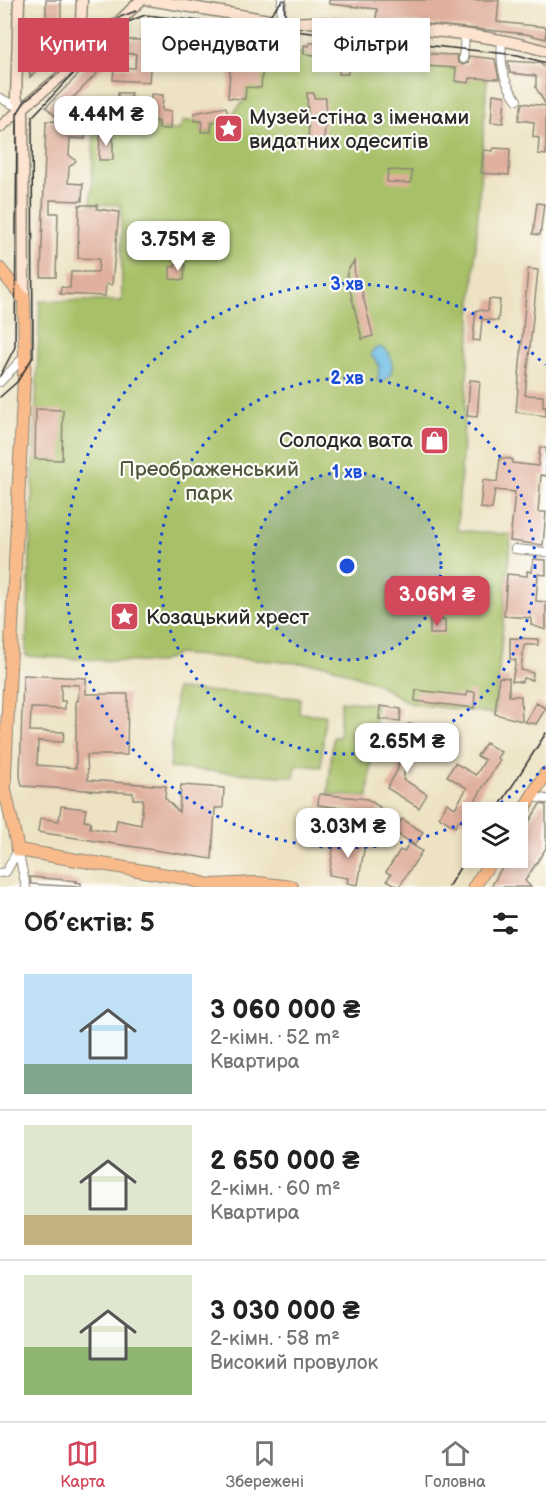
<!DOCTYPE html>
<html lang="uk">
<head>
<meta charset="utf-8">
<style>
  body { margin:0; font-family:"Balsamiq Sans",sans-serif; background:#f2f2f2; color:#222; height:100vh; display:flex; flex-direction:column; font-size:22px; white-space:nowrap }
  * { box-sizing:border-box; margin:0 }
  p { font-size:20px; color:#767676 }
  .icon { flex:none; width:33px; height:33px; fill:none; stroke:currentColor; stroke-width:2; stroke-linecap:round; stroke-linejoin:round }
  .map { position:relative; height:887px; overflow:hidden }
  .drawer { display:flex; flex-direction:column; background:#fff; flex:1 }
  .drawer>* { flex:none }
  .guide { position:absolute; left:18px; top:18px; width:510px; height:54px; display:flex; gap:12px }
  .controls { position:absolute; left:462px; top:802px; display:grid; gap:12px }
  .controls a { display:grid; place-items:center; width:66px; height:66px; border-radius:0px; background:#fff; box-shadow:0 3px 9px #0003; font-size:30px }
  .price { position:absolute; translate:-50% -51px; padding:0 14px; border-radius:12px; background:#fff; color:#222; font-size:20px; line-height:39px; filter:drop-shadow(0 2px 3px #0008) }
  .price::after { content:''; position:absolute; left:50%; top:36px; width:18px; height:14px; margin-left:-9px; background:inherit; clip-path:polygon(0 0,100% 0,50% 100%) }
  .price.on { background:#d1495b; color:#fff }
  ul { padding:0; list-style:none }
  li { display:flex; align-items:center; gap:18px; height:150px; padding:0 24px }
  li+li { border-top:2px solid #e0e0e0 }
  li span { display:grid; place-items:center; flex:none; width:168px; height:120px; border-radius:0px; color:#555 }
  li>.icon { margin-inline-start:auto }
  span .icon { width:72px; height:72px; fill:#fffc; stroke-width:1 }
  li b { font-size:26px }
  h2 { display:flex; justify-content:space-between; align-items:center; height:72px; padding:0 24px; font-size:26px }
  .tag { padding:0 21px; border-radius:0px; background:#fff; box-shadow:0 3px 9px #0003; font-size:21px; line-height:54px }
  .tag.on { background:#d1495b; color:#fff }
  .tab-bar { display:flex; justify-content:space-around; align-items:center; height:84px; border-top:2px solid #e0e0e0; background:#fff; font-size:16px; color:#767676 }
  .tab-bar a { display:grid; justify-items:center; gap:3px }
  .tab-bar .on { color:#d1495b }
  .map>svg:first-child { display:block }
</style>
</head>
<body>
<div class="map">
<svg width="546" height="887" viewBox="0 0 546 887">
  <rect width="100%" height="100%" fill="#fdfcf7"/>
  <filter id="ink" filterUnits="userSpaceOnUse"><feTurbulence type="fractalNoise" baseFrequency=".0167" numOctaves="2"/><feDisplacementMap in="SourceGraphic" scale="12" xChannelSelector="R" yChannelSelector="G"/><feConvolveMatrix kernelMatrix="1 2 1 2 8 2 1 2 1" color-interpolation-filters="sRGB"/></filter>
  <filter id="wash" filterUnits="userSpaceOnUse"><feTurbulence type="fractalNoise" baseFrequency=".008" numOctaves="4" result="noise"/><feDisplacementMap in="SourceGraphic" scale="24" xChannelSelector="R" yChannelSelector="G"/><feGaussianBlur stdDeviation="1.35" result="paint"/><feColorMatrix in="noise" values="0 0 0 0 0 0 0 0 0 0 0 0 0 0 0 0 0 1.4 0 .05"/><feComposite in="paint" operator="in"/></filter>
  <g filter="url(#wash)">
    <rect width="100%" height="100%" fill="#ede2c2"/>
    <path fill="#a8c167" stroke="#6a7649" stroke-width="1.5" d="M248,48l110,10 64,-3v-3l38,4 -5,25 14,2 1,-6 17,1 -30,452 54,5 -16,179 -86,-11 -33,-20 -49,-18 -150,-11 -19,9 -132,-7 14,-355h82l-1,-96 -30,-1 3,-74h4v-11l62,3 -1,7 20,1 4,-9h19l-1,11h10l1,-10 19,-6 14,-17z
      M176,689l124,9 -1,15 26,2 -4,52 -25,-2 -2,12 -124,-9z
      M341,701l35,3 -8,93 -40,-3 5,-57h6z"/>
    <path fill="#69bbe4" stroke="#4a7388" stroke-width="1.5" d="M380,347l9,6c4,10 5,22 -5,28h-6l1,-16 -8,-10 2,-5z"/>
    <g id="blocks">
      <path fill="#e0af9d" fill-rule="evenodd" d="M46,0h15v27h6v14h-21z
        M329,0h170l-2,22 49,5v12l-20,-5 -150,-15 1,-10 -48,-5z
        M146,25l81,4 -1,17 38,7 -3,35 -15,-1 -1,12 -17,-1 3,-37 -80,-6 -2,27 -36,-2 1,-13 21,1 1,-14 -19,-1 -62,63 -9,-9 67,-67h32z
        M309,43h7v3h30l5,5 106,4 1,7 5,3 5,-2 1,-7 26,3 4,20 -29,-1 -1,5 -14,-2 1,-13 -64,-4v6l-44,-5v9h-9l2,-17 -37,-3v-9l5,1z
        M41,52l7,8 -18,17 -1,-15z
        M508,61l32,2 6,6v36l-10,-17v-12l-26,-3z
        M118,93h13l-1,9 21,2v-10l12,1 -1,16h9l-1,18h-11v-7l-42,-3z
        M307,93h7v5h12l-2,47 -15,-1z
        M493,94l12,2 -2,27 -12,-1z
        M522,103l24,3v49l-8,-1 1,-16 -6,-1 1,-15 -16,-2z
        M226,107l3,11 -17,4 -1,10h-10l1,-11h-7l-1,-8z
        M86,117h12v13h-12l-1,9 -15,-1 -1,17 7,6 -7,6 -1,16 15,1 -1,17 -32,-1v13h8l-2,64h-15l5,-156 40,1z
        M100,133h13v27h-14z
        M493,148l17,1 -1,26 -28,-2 3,-23 9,1z
        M388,170l24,1 -1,12 -24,-1z
        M537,203l7,1 -4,31 -7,-1z
        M79,205h18v4l22,3 -7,73 -6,-1 -1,12 -45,-2 1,-7 9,1 1,-16h27l1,-13 -21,-1z
        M354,261l1,24 5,-1 13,52 -11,3 -15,-61v-7z
        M175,264h10l-1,16 -14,-1v-12h5z
        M528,269l10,1 -13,125 18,1v11h3v9l-30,-4z
        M489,299l11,1 -2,21 -16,-2 -2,22 -7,-1 3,-30 12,1z
        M470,380l10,1 -3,36 -10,-1z
        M36,409l27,1 -1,50 -27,-1z
        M540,447l6,1v28l-5,-1 -3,37h8l-3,33 -33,-4 5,-49 -20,-2 -3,19 -12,-1 3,-28 14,2 3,-24 12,1v4l26,3z
        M533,559l13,1v15l-8,-1 -2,27 10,1v28l-15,-5v-7l-27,-2 3,-42 20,2v-5l5,1z
        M390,579h6l-1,31h-6z
        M429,581h14v15h-14z
        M430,619l15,1v14h-15z
        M510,638l28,1v6h-14l-3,25 12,3 -1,7 -9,-2 -1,4 -10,-1 4,-21 -6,-1z
        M23,675l63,3v16h42l-1,61h-40l1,25 78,6 -1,12 14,14 2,-27 43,3 -1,20h-8l-3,51 -174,-27 2,-14 19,3 2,-15 25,3 -2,12 7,1 -1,6 25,4 2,-12 24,5 2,-26h-10v-6l-111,-7 -2,-10zM61,684l18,1 -1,16h-2v67l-39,-3 1,-24 25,1 1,-10 -34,-1 1,-23 34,1v-8h-4z
        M499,677l10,1v18h12l1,25 -27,-7z
        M416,690l51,6v-5l8,1 -1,16 -59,-7z
        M536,703l10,5 -10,16 -11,-2z
        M380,706l21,3 -1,12 -21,-2z
        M408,724l8,1 -13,54 24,15 -8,14 -32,-20 10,-17z
        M486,743l15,9 -4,6 3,2 -38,62 -3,-2 -4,7 -16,-10 8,-14 8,5 12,-20 -20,-12 8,-13 21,12 9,-15 -8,-4z
        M319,794l48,5 13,8 -7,12 -15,-9 -40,-5z
        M540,804l6,1v43l-21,33 6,6h-40l16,-29h11v-18z
        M402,819l21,13 -8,13 -21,-13z
        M354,836l12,2 -8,47 -11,-2 1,-5 -19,-3 6,-38 19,3z
        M409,843l13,8 -23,36 -12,-7 4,-6 -5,-2 14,-22 4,2z
        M30,877l48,4 -4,1 7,1v4l-50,-3z"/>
    </g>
  </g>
  <g filter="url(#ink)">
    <use href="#blocks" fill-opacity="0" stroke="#8c8676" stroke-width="1.5"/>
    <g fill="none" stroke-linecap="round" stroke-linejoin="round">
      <defs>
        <path id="street" d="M280,22l2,-22
          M502,40c-2,24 0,40 15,60
          M463,59l2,-23
          M0,98l22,11
          M0,382l24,-25
          M515,549l31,3
          M531,797l15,2
          M18,850l8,37
          M0,873l6,-1 12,-22"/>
        <path id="secondary" d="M19,0l-3,98 7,11 1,190
          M149,0l139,23 24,-1c74,6 163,7 234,29
          M79,61l3,-61
          M0,127l79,-66 62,-61"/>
        <path id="primary" d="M0,269l24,30 1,57 -20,417v17l13,60 167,28 31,9
          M518,819l28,-46
          M211,885l47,-2 34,4
          M474,887l19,-29"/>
      </defs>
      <use href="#street" stroke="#8c8676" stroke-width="10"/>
      <use href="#secondary" stroke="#8c8676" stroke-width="13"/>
      <use href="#primary" stroke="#8c8676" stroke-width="14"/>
      <use href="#street" stroke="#fff" stroke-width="8"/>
      <use href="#secondary" stroke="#fde4d1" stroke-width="10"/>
      <use href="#primary" stroke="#fabb8b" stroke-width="12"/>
      <path stroke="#2b2b2b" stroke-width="1.5" d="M285,0c-2,17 0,22 16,29
        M249,24l16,-4 18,-20
        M98,38l22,-21 16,-6
        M0,376l15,-29 2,-233 8,-13 54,-44
        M0,397l17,-15 16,-25 -1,-240 46,-48 50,-47 17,-7 373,40 28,8
        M495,813l51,-80
        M448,887l24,-39"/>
    </g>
  </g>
  <circle cx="347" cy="566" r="94" fill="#1d4ed8" fill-opacity=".12"/>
  <g fill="none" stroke="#1d4ed8" stroke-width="3" stroke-dasharray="3 6">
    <circle cx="347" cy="566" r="94"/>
    <circle cx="347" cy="566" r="188"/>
    <path d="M545 767A282 282 0 0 1 484 813M471 819A282 282 0 1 1 545 365"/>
  </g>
  <defs>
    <symbol id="sight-square" viewBox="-11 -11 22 22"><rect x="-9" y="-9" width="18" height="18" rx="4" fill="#d1495b" stroke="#fdfcf7"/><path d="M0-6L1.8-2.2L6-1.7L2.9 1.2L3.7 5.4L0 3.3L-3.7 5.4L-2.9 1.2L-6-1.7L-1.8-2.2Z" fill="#fff"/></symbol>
    <symbol id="shop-square" viewBox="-11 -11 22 22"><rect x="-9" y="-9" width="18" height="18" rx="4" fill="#d1495b" stroke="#fdfcf7"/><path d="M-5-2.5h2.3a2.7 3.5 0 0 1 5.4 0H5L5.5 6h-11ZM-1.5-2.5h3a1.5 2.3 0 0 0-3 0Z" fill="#fff"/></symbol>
  </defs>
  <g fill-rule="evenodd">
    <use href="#sight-square" x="212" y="112" width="33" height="33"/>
    <use href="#shop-square" x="418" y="424" width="33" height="33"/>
    <use href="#sight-square" x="108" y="600" width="33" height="33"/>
  </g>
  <g text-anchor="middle" stroke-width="4.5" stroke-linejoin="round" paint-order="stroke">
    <g font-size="21" fill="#2b2b2b" stroke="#fdfcf7" text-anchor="start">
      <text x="249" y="124">Музей-стіна з іменами<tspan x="249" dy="24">видатних одеситів</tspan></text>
      <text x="413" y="447" text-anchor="end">Солодка вата</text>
      <text x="146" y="624">Козацький хрест</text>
    </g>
    <g font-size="21" fill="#50583d" stroke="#fdfcf7">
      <text x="209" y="476">Преображенський<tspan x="209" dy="24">парк</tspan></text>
    </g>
  </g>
  <circle cx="347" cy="566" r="9" fill="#1d4ed8" stroke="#fdfcf7" stroke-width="3"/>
  <g font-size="18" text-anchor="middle" font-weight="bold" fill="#1d4ed8" stroke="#fdfcf7" stroke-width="4.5" stroke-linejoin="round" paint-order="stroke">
    <text x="347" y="290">3 хв</text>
    <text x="347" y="384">2 хв</text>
    <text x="347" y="478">1 хв</text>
  </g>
</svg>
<div class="controls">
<a><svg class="icon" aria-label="layers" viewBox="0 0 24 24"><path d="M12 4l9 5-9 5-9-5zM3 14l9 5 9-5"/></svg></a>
</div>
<b class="price" style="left:106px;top:147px">4.44M ₴</b>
<b class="price" style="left:178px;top:272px">3.75M ₴</b>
<b class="price on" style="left:437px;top:627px">3.06M ₴</b>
<b class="price" style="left:407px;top:774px">2.65M ₴</b>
<b class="price" style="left:348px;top:859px">3.03M ₴</b>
<div class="guide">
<a class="tag on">Купити</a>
<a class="tag">Орендувати</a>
<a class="tag">Фільтри</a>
</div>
</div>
<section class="drawer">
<h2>Об’єктів: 5<svg class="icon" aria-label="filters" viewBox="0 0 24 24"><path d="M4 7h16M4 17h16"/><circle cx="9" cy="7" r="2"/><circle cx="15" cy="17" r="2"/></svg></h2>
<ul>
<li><span style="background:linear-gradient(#bfe0f5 75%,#7fa58c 0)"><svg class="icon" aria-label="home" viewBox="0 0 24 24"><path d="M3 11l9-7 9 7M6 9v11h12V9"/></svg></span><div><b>3 060 000 ₴</b><p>2-кімн. · 52 m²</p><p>Квартира</p></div></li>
<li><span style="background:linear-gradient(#dfe7d0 75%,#c2b280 0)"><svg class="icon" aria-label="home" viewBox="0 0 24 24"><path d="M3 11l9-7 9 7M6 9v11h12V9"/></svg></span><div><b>2 650 000 ₴</b><p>2-кімн. · 60 m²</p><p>Квартира</p></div></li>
<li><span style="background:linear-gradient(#dfe7d0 60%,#8fb573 0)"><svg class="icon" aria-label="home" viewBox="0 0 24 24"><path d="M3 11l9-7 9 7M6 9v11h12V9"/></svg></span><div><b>3 030 000 ₴</b><p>2-кімн. · 58 m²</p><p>Високий провулок</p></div></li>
</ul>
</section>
<nav class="tab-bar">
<a class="on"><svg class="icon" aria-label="map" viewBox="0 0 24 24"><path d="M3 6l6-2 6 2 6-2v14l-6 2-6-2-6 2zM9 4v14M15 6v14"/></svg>Карта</a>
<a><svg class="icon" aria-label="saved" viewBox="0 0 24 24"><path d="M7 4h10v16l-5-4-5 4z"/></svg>Збережені</a>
<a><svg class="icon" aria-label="home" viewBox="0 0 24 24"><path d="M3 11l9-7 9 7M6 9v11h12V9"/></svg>Головна</a>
</nav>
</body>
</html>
